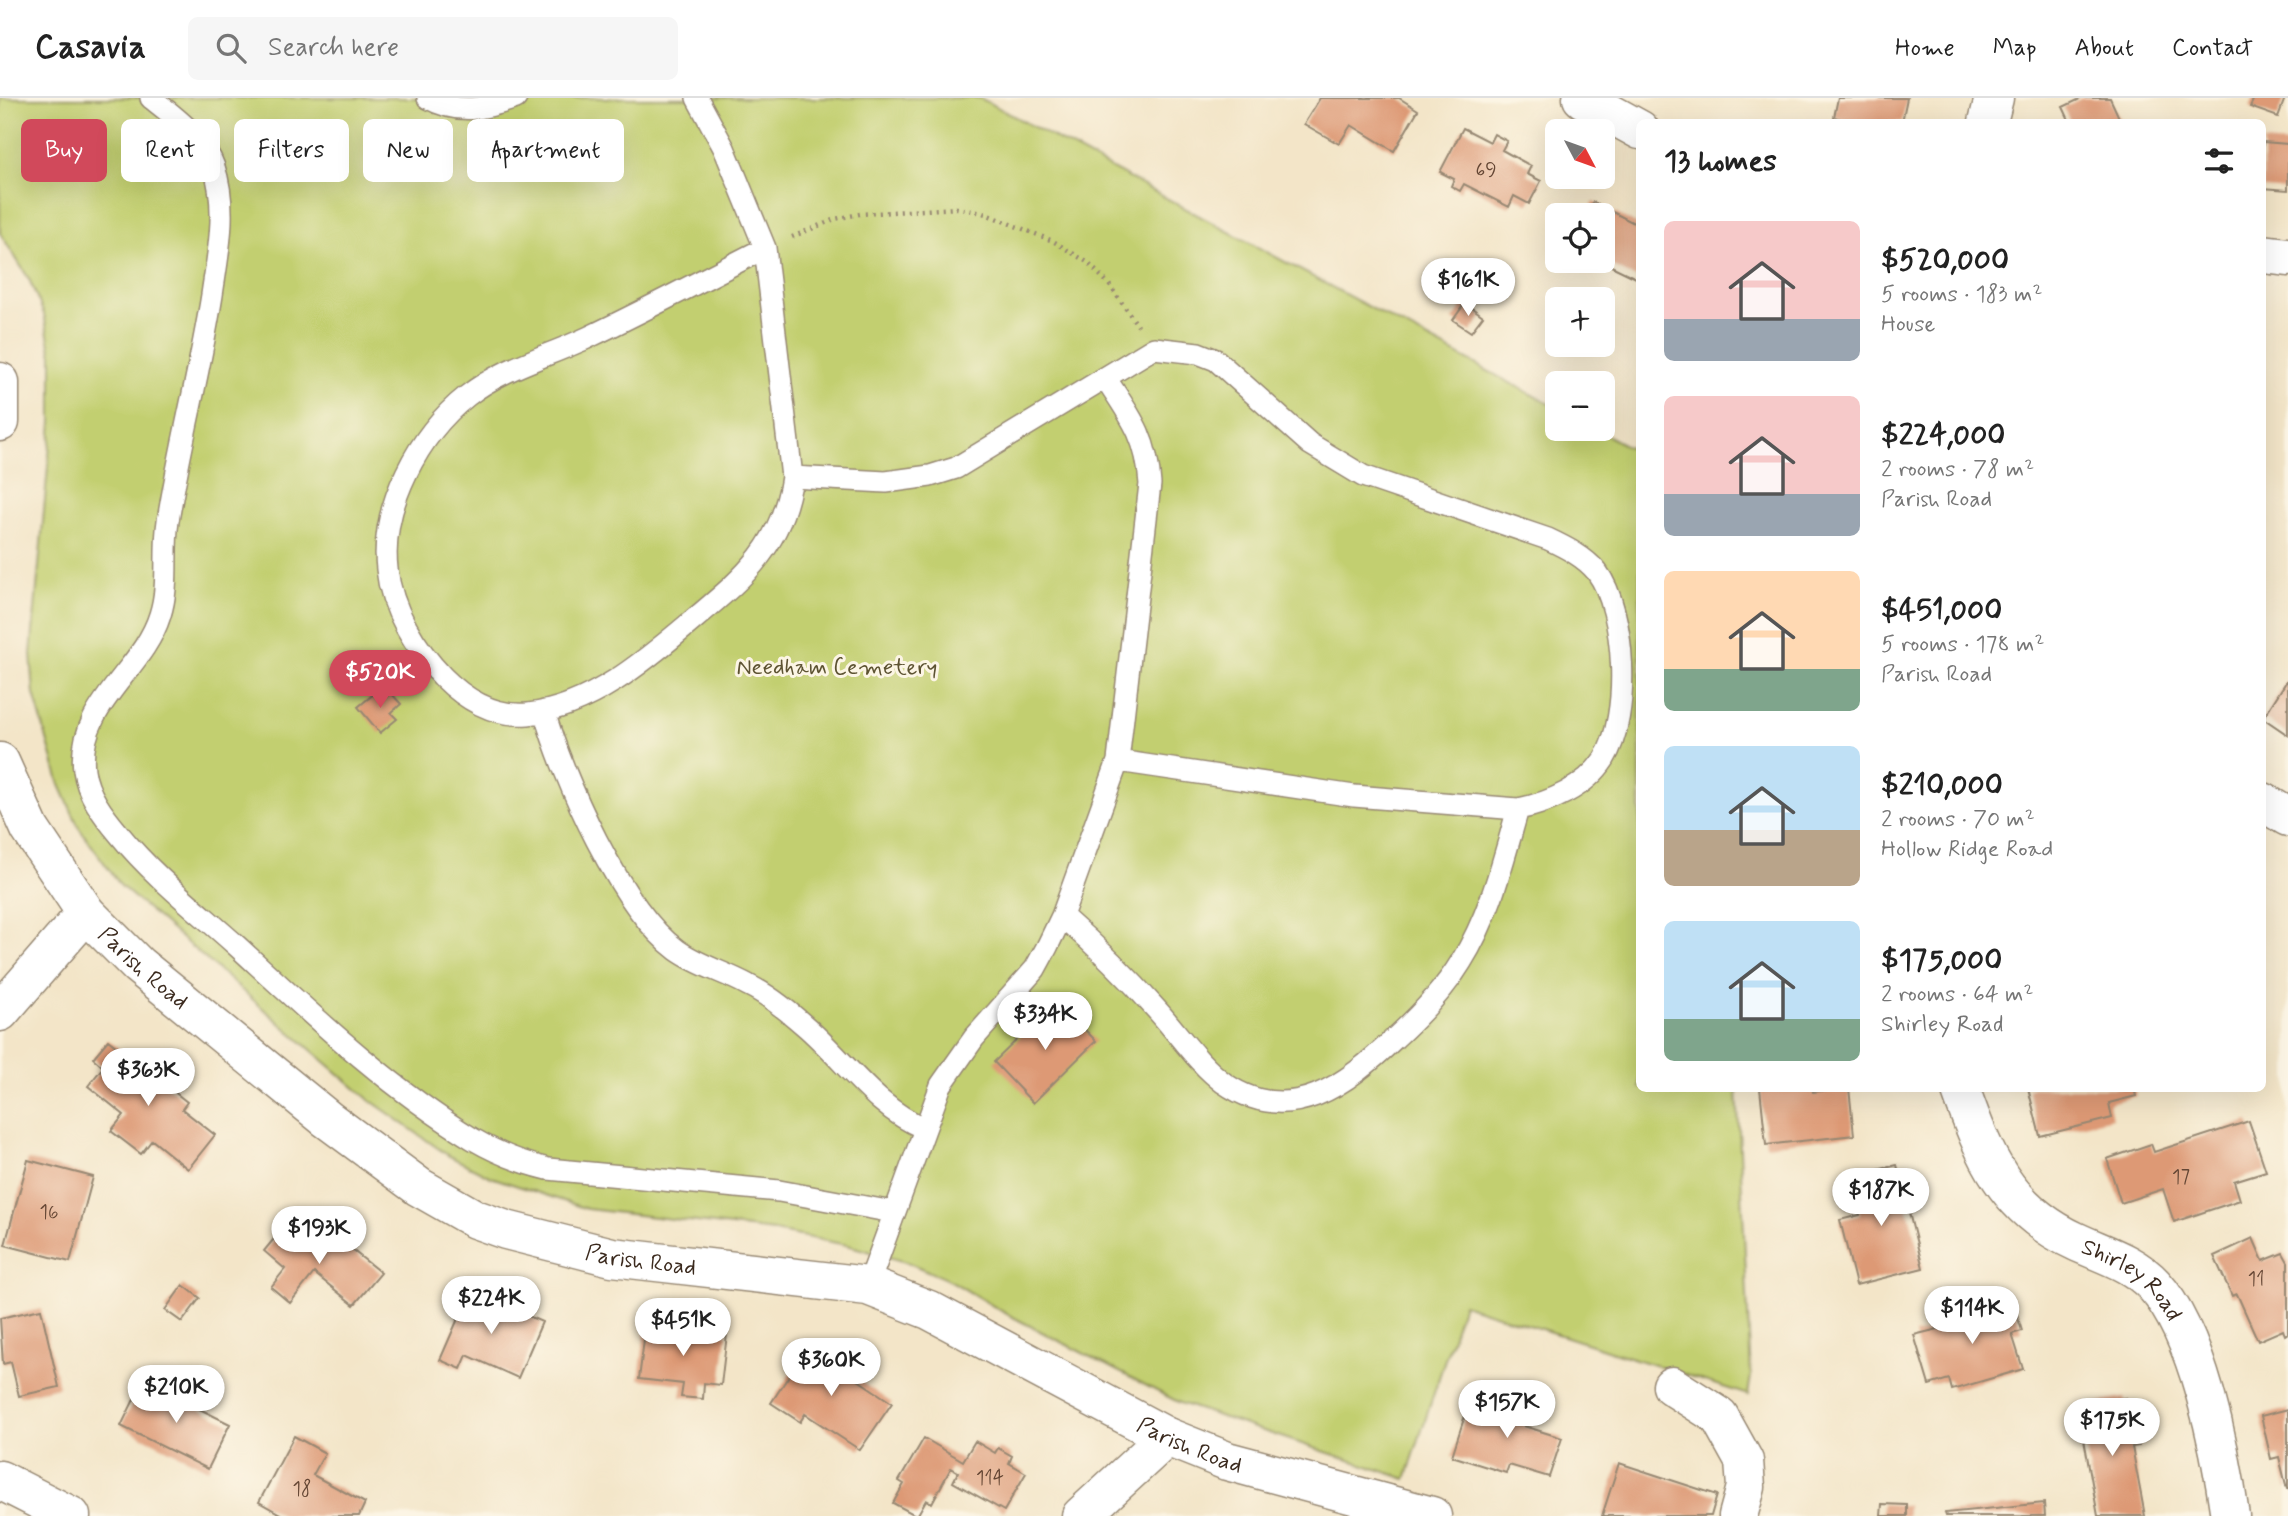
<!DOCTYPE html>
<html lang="en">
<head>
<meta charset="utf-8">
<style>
  body { margin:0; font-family:Mynerve,sans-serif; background:#f6f6f6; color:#222; height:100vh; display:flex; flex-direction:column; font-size:26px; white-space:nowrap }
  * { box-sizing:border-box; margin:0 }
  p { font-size:23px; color:#767676 }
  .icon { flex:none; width:38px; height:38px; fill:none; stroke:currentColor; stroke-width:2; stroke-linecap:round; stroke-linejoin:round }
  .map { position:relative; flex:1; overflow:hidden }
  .sheet { position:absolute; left:1636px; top:21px; width:630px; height:973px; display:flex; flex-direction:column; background:#fff; border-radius:10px; box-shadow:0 7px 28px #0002 }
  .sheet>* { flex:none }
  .hud { position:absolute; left:21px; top:21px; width:665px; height:63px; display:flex; gap:14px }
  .needle { width:46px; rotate:131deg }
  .tools { position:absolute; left:1545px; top:21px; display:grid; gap:14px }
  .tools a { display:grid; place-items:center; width:70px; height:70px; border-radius:10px; background:#fff; box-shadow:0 7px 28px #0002; font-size:35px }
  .price { position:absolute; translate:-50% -60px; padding:0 16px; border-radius:24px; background:#fff; color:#222; font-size:23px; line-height:46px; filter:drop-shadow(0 2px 4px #0008) }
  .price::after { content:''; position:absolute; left:50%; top:42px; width:21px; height:16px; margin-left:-10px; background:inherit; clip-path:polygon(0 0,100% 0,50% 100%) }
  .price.active { background:#d1495b; color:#fff }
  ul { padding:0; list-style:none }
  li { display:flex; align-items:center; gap:21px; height:175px; padding:0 28px }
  li span { display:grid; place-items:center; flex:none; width:196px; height:140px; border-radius:10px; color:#555 }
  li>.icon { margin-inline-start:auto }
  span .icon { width:84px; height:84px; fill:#fffc; stroke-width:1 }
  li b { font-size:30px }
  h2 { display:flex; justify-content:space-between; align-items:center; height:84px; padding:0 28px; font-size:30px }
  .chip { padding:0 24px; border-radius:10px; background:#fff; box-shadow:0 7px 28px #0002; font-size:24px; line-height:63px }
  .chip.active { background:#d1495b; color:#fff }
  header { display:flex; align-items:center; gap:42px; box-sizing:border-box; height:98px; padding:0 35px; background:#fff; border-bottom:2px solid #e0e0e0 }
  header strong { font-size:33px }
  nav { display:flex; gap:38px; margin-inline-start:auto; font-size:24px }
  .search { width:490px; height:63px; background:#f6f6f6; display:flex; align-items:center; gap:18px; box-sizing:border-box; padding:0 24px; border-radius:10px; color:#767676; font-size:26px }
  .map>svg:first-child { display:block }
</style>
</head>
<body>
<header>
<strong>Casavia</strong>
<div class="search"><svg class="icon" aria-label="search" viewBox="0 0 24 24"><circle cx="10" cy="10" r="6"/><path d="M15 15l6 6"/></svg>Search here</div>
<nav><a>Home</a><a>Map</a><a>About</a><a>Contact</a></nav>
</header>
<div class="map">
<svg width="2288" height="1418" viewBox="0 0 2288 1418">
  <rect width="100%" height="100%" fill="#fcf5e5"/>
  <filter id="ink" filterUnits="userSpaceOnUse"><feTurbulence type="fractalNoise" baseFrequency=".0143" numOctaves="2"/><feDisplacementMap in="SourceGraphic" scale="14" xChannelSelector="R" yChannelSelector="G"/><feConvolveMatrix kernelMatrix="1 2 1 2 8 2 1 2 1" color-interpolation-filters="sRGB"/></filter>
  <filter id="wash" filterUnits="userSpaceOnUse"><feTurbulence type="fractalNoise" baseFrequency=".00686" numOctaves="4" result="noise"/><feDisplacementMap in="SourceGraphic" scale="28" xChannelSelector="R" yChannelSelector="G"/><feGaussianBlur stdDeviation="1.57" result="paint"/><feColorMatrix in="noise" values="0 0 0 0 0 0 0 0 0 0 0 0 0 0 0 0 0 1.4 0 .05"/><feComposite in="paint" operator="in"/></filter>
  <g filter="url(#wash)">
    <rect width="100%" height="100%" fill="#f3e5c8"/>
    <path fill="#c2cf70" stroke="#7e7c47" stroke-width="2" d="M0,0h980l577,310 1,21h37l45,24v635l97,1 14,287 -3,19 -285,-91 -57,175 -226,-76 -175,-90 -54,-32 -42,-18 -62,-18 -73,-14 -187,-22 -96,-32 -42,-21 -82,-58 -246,-212 -42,-58 -19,-43 -26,-91 -3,-40 21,-232v-67l-8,-41 -15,-35 -29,-46z"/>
    <g id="blocks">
      <path fill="#dd9974" d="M1320,0h79l19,12 -24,41 -43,-26 -12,19 -35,-20z
        M1838,0h69l-5,24h-50l-18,-5z
        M2082,0h28l11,24h-51l-7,-15z
        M2254,0h31l-7,19 -28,-10z
        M1463,30l27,14 4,-8 13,7 -5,9 29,16 -4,8 14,7 -12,23 -15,-8 -5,11 -45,-23 -4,7 -9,-5 3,-7 -14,-7z
        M2263,44l25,2v46l-25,-2z
        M1593,104l47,24v54l-37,-18v-47h-16z
        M1465,205l18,13 -12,16 -18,-12z
        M2288,581v56l-25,-17z
        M380,591l6,7 4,-4 11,12 -10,9 6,6 -17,14 -22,-26z
        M1057,903l39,40 -63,62 -39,-41z
        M108,942l79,62 -5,7 33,26 -27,34 -36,-29 -11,14 -30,-23 13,-16 -36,-29 15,-19 -10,-9z
        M1760,990h52l1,4 36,-4 5,47 -88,10z
        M2028,990h106l2,8 -27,7 3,15 -72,18z
        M2249,1023l17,50 -32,10 6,19 -66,22 -11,-33 -42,14 -14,-44 44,-15 3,8z
        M28,1062l65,17 -23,85 -65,-17z
        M1897,1067l26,103 -67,17 -16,-65 20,-5 -10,-38z
        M287,1125l16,13 -3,5 15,13 17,-20 49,39 -27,32 -40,-32 -24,30 -19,-16 14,-18 -21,-18z
        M2253,1140l10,23 20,-8 5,9v71l-3,2 -2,-5 -25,11 -21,-47 -5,2 -18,-40z
        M183,1187l17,13 -18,24 -17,-12z
        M470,1193l72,31 -24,56 -51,-23 -6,14 -21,-9z
        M2012,1200l10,33 -10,3 11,35 -71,21 -3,-11 -20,6 -15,-50 24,-6 -3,-9z
        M41,1211l18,78 -40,9 -8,-34 -8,2 -3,-46z
        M646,1226l81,10 -6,51 -17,-2 -1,16 -22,-2 2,-13 -44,-5z
        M820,1248l19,13 -3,6 56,38 -32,47 -55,-36 -5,8 -29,-19 37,-56 7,5z
        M143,1283l87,43 -22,45 -87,-43z
        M1508,1295l24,7 -8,26 38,12 -13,39 -40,-12 -3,8 -54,-17 15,-47 33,10z
        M2125,1300l4,22 6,-1 4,27 -7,1 13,69h-47l-20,-110z
        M2288,1311v80h-1l-8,-32 -8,2 -10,-43z
        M294,1338l31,17 -12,22 52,28 -6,13h-75l-25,-14z
        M924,1340l39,23 12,-20 20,12 3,-5 14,8 -3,7 17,10 -22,38 -51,-29 5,-10 -7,-4 -19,35 -6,-3 -9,16 -24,-13 11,-19 -5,-3z
        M1619,1365l98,32 -6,21h-109z
        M2044,1405l1,13h-99l-1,-3z
        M1882,1406l25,1v11h-26z"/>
    </g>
  </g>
  <g filter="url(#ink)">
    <use href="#blocks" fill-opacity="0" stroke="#978873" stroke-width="2"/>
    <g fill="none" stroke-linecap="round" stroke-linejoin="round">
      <defs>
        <path id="lane" d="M151,0c24,19 53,40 63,69 14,42 4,86 -2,128 -12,76 -32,150 -44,226 -5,32 2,63 -8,94 -17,56 -84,90 -76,155 3,24 19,45 35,64 34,42 78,76 118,112 74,68 149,140 236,193 24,14 49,24 75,30l231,22 114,21
          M428,0c31,17 56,11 88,0
          M697,0l27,50 41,100c-59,30 -117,61 -176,89 -40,19 -87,31 -122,59 -48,38 -87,110 -80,173 4,40 29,80 56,108 23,23 51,40 85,37 62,-6 118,-54 164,-93 51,-43 90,-74 100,-144
          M765,150l27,229 94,5 44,-6 26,-8 198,-120 44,5 18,7 94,84 53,32 185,63c17,8 37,18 49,33 29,39 34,145 7,187 -18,28 -54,44 -86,50l-164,-13 -236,-35 32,-277c-3,-47 -19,-67 -44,-105
          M544,613c19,67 77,198 133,239 22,16 48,22 71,35 21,10 39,25 56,40 39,33 72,84 120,103
          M1062,818c33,29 65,60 94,93 22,24 42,55 68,74 66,46 123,1 171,-45 24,-22 49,-48 66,-76 29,-46 42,-101 57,-153
          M868,1188l73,-201 33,-47 61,-69 12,-22 15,-31 56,-155"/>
        <g id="street">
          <path d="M1582,0l58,32"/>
          <path d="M1988,24l6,-24"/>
          <path d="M2263,156l25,3"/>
          <path d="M2263,704l25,15"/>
          <path d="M0,914l86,-99"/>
          <path id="s1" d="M1960,990c24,68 46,121 115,153 27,13 58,21 79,44 44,48 67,166 76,231"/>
          <path d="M1672,1288l47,30 25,45 2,26 -8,29"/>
          <path d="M0,1382l71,36"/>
          <path d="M1081,1418l86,-79"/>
        </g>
        <g id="secondary">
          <path d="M0,284v40"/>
          <path id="s2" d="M0,664l30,67 56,84 52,52 189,154 92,68 56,32 31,11 106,27 256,29 61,24 238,127 60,24 205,55"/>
        </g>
      </defs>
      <use href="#lane" stroke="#978873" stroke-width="24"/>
      <use href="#street" stroke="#978873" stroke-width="41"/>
      <use href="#secondary" stroke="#978873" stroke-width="41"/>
      <path stroke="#978873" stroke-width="4.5" stroke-dasharray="2 5" stroke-linecap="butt" d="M792,139l43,-18 25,-5 97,-6 26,5 70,28 34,21 21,21 30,43"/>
      <use href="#lane" stroke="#fff" stroke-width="21"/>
      <use href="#street" stroke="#fff" stroke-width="38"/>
      <use href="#secondary" stroke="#fff" stroke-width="38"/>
    </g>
  </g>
  <g text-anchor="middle" stroke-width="6" stroke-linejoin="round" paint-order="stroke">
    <g font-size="19" fill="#644634">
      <text x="1486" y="78">69</text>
      <text x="2181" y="1085">17</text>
      <text x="49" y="1120">16</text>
      <text x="2256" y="1187">11</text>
      <text x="990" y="1386">114</text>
      <text x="302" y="1397">18</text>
    </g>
    <g font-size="23" fill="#5d5332" stroke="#fcf5e5">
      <text x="837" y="576">Needham Cemetery</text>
    </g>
    <g font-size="23" fill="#3b2a1e" stroke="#fcf5e5">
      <text dy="8" stroke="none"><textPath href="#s2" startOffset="254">Parish Road</textPath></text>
      <text dy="8" stroke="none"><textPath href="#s2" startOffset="842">Parish Road</textPath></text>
      <text dy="8" stroke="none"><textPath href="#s1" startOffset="268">Shirley Road</textPath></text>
      <text dy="8" stroke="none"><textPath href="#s2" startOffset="1430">Parish Road</textPath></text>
    </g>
  </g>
</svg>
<div class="tools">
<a><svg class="needle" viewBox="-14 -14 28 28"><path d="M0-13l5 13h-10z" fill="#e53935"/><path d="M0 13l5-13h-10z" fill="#767676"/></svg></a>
<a><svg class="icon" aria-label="locate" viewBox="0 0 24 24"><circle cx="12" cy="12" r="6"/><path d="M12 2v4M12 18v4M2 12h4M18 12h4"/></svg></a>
<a>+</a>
<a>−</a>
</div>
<b class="price" style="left:1468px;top:220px">$161K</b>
<b class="price active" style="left:380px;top:612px">$520K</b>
<b class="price" style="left:1045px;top:954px">$334K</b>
<b class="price" style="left:148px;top:1010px">$363K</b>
<b class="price" style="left:1881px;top:1130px">$187K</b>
<b class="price" style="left:319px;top:1168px">$193K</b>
<b class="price" style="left:491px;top:1238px">$224K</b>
<b class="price" style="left:1972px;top:1248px">$114K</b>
<b class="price" style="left:683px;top:1260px">$451K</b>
<b class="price" style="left:831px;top:1300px">$360K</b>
<b class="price" style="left:176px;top:1327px">$210K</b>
<b class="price" style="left:1507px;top:1342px">$157K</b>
<b class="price" style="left:2112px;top:1360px">$175K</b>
<div class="hud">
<a class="chip active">Buy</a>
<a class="chip">Rent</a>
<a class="chip">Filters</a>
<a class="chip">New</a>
<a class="chip">Apartment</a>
</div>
<section class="sheet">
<h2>13 homes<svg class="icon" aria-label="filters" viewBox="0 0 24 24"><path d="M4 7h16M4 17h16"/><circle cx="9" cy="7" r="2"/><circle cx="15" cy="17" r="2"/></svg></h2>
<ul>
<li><span style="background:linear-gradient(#f6c9c9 70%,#9aa5b1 0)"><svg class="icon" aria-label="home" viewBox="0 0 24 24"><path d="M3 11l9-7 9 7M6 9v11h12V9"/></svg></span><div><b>$520,000</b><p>5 rooms · 183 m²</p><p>House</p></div></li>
<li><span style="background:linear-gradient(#f6c9c9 70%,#9aa5b1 0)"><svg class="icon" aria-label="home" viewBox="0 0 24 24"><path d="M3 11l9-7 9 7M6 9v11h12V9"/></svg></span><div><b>$224,000</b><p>2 rooms · 78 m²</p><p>Parish Road</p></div></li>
<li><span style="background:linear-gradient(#ffd9b3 70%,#7fa58c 0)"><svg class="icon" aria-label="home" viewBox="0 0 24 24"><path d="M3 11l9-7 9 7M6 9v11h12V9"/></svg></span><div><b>$451,000</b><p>5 rooms · 178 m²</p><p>Parish Road</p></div></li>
<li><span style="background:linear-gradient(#bfe0f5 60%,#b9a48a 0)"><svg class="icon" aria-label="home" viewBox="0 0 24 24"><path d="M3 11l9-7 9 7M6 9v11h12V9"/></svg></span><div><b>$210,000</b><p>2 rooms · 70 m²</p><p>Hollow Ridge Road</p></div></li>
<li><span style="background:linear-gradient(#bfe0f5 70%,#7fa58c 0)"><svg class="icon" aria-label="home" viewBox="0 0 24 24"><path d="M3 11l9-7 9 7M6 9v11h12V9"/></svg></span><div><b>$175,000</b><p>2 rooms · 64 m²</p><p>Shirley Road</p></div></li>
</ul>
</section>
</div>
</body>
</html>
